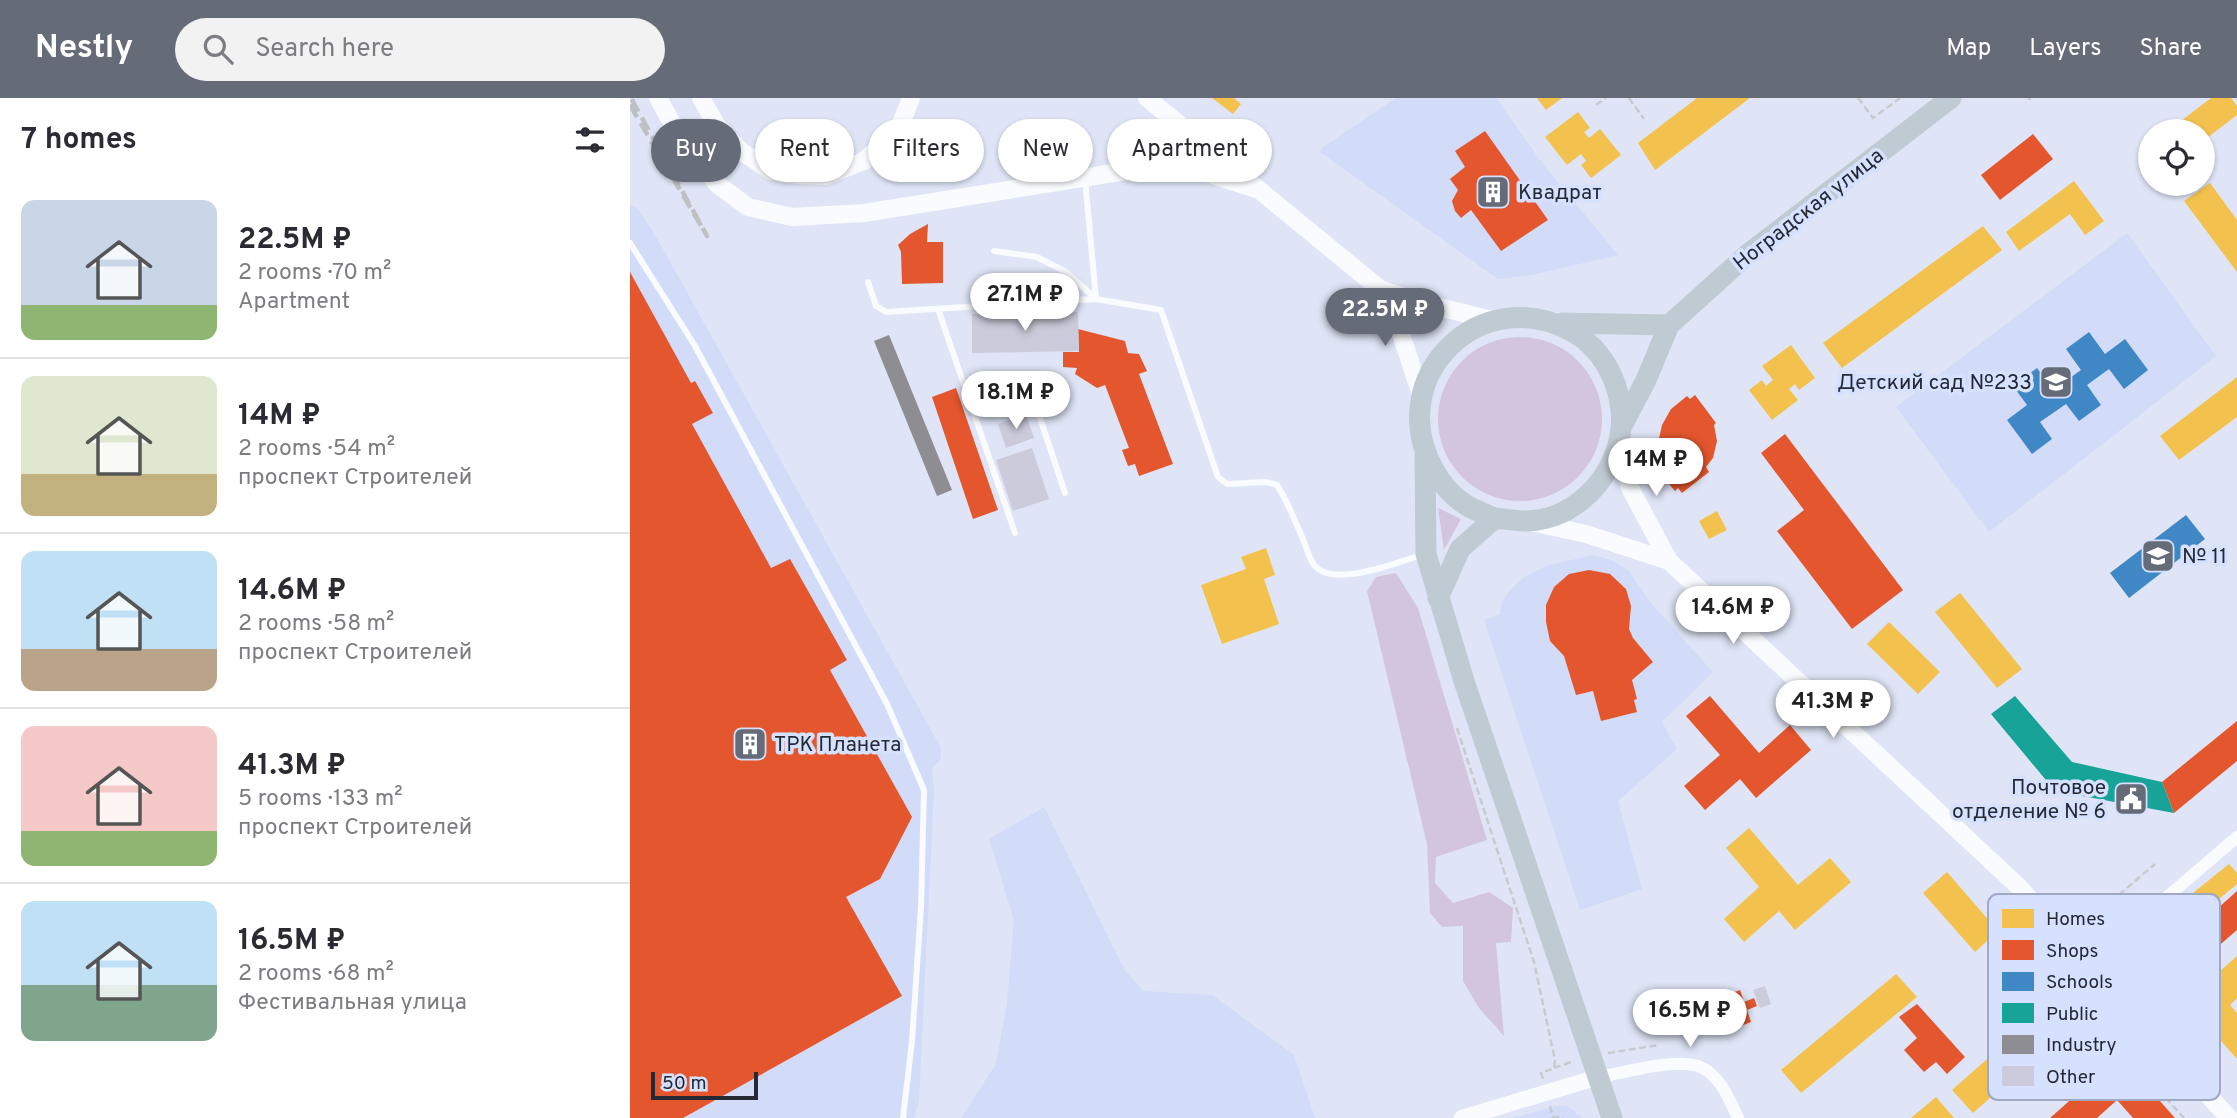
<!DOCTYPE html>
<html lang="en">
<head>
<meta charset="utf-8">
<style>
  body { margin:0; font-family:Overpass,sans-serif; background:#f2f2f3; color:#2b2b33; height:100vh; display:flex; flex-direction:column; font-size:26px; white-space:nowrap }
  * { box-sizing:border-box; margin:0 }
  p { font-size:23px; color:#7c7c81 }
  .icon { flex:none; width:38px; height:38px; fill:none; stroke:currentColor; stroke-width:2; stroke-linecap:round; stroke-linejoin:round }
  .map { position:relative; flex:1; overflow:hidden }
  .panel { display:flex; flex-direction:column; background:#fff; width:630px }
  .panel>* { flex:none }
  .guide { position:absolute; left:21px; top:21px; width:665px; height:63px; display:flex; gap:14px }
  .fabs { position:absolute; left:1508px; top:21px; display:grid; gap:14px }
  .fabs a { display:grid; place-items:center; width:77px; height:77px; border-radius:50%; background:#fff; box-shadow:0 2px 5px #0004; font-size:35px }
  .scale { position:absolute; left:21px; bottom:18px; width:107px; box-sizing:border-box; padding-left:7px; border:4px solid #252934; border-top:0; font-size:19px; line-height:24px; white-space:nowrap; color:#252934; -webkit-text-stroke:5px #d6e0ff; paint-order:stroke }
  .price { position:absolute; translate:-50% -60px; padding:0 16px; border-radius:24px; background:#fff; color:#222; font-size:23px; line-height:46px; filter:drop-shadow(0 2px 4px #0008) }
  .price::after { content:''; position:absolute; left:50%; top:42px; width:21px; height:16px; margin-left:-10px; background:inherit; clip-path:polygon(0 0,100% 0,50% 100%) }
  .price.selected { background:#666b78; color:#fff }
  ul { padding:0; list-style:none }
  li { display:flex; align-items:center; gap:21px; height:175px; padding:0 21px }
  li+li { border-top:2px solid #e1e1e2 }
  li span { display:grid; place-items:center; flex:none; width:196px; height:140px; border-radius:14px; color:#555 }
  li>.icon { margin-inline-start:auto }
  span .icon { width:84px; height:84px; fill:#fffc; stroke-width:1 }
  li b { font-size:30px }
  h2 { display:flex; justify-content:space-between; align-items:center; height:84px; padding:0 21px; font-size:30px }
  .pill { padding:0 24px; border-radius:32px; background:#fff; box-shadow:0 2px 5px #0004; font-size:24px; line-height:63px }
  .pill.selected { background:#666b78; color:#fff }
  header { display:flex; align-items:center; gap:42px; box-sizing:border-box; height:98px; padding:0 35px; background:#666b78; color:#fff }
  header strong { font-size:33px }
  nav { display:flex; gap:38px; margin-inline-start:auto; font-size:24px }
  .search { width:490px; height:63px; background:#f2f2f3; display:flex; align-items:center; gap:18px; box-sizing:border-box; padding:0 24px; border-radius:38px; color:#7c7c81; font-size:26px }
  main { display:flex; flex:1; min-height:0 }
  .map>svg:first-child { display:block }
</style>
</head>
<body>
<header>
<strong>Nestly</strong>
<div class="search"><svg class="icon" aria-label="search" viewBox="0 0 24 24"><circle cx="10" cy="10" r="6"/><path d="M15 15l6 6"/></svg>Search here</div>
<nav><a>Map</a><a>Layers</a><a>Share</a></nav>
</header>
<main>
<section class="panel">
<h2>7 homes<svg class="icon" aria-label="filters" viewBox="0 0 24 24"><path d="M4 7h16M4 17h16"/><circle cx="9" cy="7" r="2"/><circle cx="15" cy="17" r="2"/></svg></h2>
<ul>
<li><span style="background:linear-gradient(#c9d6e8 75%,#8fb573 0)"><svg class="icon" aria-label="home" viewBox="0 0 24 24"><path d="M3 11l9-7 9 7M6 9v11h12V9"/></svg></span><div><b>22.5M ₽</b><p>2 rooms · 70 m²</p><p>Apartment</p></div></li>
<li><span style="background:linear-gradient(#dfe7d0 70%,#c2b280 0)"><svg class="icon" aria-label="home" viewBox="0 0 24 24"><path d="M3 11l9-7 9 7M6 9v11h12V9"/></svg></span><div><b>14M ₽</b><p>2 rooms · 54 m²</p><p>проспект Строителей</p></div></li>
<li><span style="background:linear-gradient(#bfe0f5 70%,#b9a48a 0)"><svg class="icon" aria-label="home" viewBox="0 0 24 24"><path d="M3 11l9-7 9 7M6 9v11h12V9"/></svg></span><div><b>14.6M ₽</b><p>2 rooms · 58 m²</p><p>проспект Строителей</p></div></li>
<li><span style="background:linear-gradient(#f6c9c9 75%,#8fb573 0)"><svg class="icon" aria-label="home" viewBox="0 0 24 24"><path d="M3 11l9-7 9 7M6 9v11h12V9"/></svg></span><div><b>41.3M ₽</b><p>5 rooms · 133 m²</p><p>проспект Строителей</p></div></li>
<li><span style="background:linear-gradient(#bfe0f5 60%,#7fa58c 0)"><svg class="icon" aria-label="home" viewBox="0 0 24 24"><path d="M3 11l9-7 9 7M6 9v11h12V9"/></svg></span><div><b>16.5M ₽</b><p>2 rooms · 68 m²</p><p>Фестивальная улица</p></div></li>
</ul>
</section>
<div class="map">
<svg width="1607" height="1020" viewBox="0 0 1607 1020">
  <rect width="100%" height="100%" fill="#dfe5f6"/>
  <path fill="#d2dbf7" d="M766,0h100l46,65 76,92 -86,20 -34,4 -178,-127 3,-5z
    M0,107l8,4 17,26 286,513v10l-9,11 2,22 -15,310 -5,17h-284z
    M1497,135l89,123 -227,176 -93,-125z
    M963,457l18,5 18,11 20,30 64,71 -51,50 15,27 -59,52 24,88 -62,21 -96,-290 16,-6 2,-12 9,-13 13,-12 22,-11z
    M414,709l80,162 19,22 69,4 82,60 21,63h-354l35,-54 11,-61 7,-83 -25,-81z
    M926,1008h11l16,12h-71z"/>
  <path fill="#d3c5dd" d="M808 321a82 82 0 1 1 164 0a82 82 0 1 1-164 0Z
    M808,410l23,11 -17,31z
    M766,475l22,35 69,232 -51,17 -1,26 18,20 36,-11 24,16 -2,34 -15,1 8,93 -25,-28 -16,-27v-55l-21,1 -12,-14 -3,-69 -60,-253 9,-14z"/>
  <path fill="#f2c14e" d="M582,0h22l7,6 -8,10z
    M907,0h25l-16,12z
    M1067,0h53l-95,72 -17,-27z
    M1581,0h20l6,8v9l-34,26v-10h-35z
    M948,14l12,16 -6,4 5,6 11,-9 21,26 -30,23 -10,-13 5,-4 -5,-7 -14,11 -22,-28z
    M1444,83l30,40 -19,14 -15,-21 -51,37 -13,-19z
    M1580,85l27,37v52l-53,-71z
    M1353,128l19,24 -160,118 -19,-25z
    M1161,247l24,33 -16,12 -4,-6 -6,5 9,11 -26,20 -23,-30 13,-10 4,6 7,-6 -11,-14z
    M1607,279v40l-58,43 -19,-24z
    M1087,413l10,19 -18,9 -10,-18z
    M636,450l9,27 -11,4 15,45 -57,20 -21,-59 45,-16 -5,-12z
    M1330,495l62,76 -25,19 -62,-76z
    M1259,524l51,50 -22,22 -51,-50z
    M1119,730l49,57 32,-27 21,24 -56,48 -16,-19 -35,31 -20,-23 35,-32 -33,-39z
    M1599,766l8,9v11l-31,26 -13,-17z
    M1317,774l51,59 -23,21 -52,-59z
    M1607,858v42l-7,7 7,8v46l-51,-58z
    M1266,876l21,23 -116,96 -20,-23z
    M1434,893l21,23 -112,99 -21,-23z
    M1306,999l18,21h-43z"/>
  <path fill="#e4572e" d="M855,33l63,89 -47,31 -30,-41 -10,8 -6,-7 -3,-10 6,-11 -8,-11 15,-12 -10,-16z
    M1403,36l20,25 -53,41 -19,-25z
    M298,126l-1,18h16v41l-41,1 -1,-32 -3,-7 12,-11z
    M0,174l61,111 4,-2 18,32 -21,11 79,144 19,-9 57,101 -17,10 82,147 -32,62 -34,18 56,99 -219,122h-53z
    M448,231l47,12 3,12 11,1 8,17 -8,3 34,90 -34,12 -4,-12 -7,2 -6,-16 7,-2 -24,-63 -8,3 -22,-14 2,-6 -14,-1v-15h16z
    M326,290l42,122 -25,9 -41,-122z
    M1065,297l21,28 -2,2 3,16 -4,17 -7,9 3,5 -27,21 -4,-5 -3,3 -11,-13 -5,-17 -1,-18 4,-18 9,-16 16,-13 3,3z
    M1155,336l118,156 -51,39 -75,-98 27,-21 -43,-57z
    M959,472l21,4 16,15 5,17 -2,23 4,9 20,24 -21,18 5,19 -3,1 3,12 -36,9 -8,-30 -17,4 -12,-39 -14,-15 -4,-19v-17l8,-18 15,-13z
    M1080,598l49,57 31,-28 21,25 -55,48 -16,-19 -35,31 -21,-24 36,-31 -34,-39z
    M1607,623v40l-63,52 -12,-31z
    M1607,793v39l-60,52 -32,-36 40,-35 13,15z
    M1110,892l4,12 10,-4 3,8 -10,4 4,12 -31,12 -12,-32z
    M1287,906l48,53 -18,17 -11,-12 -12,10 -20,-22 13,-12 -18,-21z
    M1490,958l55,62h-42l-16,-18 -20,18h-47z"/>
  <path fill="#3f88c5" d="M1459,234l16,22 20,-15 23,31 -24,19 -15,-20 -22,16 14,20 -22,16 -13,-17 -26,18 12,17 -20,15 -25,-34 20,-15 -14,-19 24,-18 16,22 28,-20 -15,-21z
    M1556,417l19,24 -76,59 -19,-25z"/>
  <path fill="#17a398" d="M1385,598l57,66 90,20 12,31 -119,-22 -64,-77z"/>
  <path fill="#8d8d92" d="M259,237l63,155 -15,6 -63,-155z"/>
  <path fill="#cbcbdb" d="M357,175h36l1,25h-37z
    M448,214l1,39 -107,2v-39z
    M396,316l8,24 -28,10 -8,-24z
    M402,350l17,51 -36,12 -17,-51z
    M1135,888l6,18 -11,4 -7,-18z"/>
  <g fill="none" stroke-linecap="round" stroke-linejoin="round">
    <path stroke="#c8cad0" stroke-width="2.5" stroke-dasharray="7 3.5" stroke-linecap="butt" d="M999,0l15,21
      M1228,0l15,20 27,-20
      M1399,0l1,2
      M966,7l10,-7
      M827,630l77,234 21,98 -1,8 -13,5 2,6
      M1449,831l76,-65
      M1412,863l13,-12
      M1373,871l14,1 19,-15 148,163
      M1359,934l65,-56
      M978,955l51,-8
      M924,970l20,-7
      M920,1008l3,11 10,1"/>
    <path stroke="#fafbfe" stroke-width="6" d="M455,81l11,120
      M0,145l65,103 192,358 37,86 -3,117 -9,134 -9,77
      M364,153l43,6 29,15 30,27
      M238,184l8,24 10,6 210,-13 65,11 57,167 9,7 39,-2 11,3c11,17 18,36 26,54 3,8 6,19 11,26 19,24 85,-3 110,-11
      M308,211l77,224
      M335,290l47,7 13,4 12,10 28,84"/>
    <path stroke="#fafbfe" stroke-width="12" d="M1460,865l147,-126
      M968,979c27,-4 75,-19 100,-11 21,7 32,34 40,52"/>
    <path stroke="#fafbfe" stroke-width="16" d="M832,1020l136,-41"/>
    <path stroke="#fafbfe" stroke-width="18" d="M28,0l20,36 39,50 31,23 44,10 72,-4 312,-50 83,27
      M71,0l16,28 24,25 30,20 28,4 27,1 38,-15 35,-32 12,-31
      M517,0l233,191 42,14 70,17
      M750,191l20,42 21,64
      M990,346l10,44 39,73 349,325 211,232
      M901,424l55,12 83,27"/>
    <path stroke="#c0cad2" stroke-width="21" d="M932,225l107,2
      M993,326l23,-44 23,-55 79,-71 203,-156
      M795,358l1,98 38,127 148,437
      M808,500l22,-49 35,-31c10,1 21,3 31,3 57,-1 101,-58 95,-112 -4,-32 -20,-61 -48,-77 -93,-52 -191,46 -139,138 7,13 19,27 32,35 8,5 19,9 29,13"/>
    <path stroke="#bfc0c4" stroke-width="4.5" stroke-dasharray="14 7" stroke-linecap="butt" d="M0,7l77,131 -76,-138"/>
  </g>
  <defs>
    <symbol id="building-square" viewBox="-11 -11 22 22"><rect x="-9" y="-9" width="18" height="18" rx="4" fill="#666b78" stroke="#d6e0ff"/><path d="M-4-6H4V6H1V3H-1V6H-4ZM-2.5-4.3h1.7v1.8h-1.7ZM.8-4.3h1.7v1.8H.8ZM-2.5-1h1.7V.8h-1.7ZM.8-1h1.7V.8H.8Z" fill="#fff"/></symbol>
    <symbol id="school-square" viewBox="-11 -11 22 22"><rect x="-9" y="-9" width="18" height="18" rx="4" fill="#666b78" stroke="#d6e0ff"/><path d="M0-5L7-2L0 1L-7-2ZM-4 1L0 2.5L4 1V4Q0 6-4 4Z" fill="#fff"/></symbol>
    <symbol id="civic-square" viewBox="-11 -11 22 22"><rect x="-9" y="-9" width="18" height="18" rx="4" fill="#666b78" stroke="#d6e0ff"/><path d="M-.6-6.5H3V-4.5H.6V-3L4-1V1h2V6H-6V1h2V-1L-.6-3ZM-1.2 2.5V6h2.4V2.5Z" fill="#fff"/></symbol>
  </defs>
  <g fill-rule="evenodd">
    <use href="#building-square" x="844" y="75" width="38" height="38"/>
    <use href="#school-square" x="1407" y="265" width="38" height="38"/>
    <use href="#school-square" x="1509" y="439" width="38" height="38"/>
    <use href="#building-square" x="101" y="627" width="38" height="38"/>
    <use href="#civic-square" x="1482" y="682" width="38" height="38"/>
  </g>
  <g text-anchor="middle" stroke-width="7" stroke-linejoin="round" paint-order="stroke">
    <g font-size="21" fill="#252934" stroke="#d6e0ff" text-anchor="start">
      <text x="888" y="101">Квадрат</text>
      <text x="1402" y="291" text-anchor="end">Детский сад №233</text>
      <text x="1552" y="465">№ 11</text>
      <text x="144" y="653">ТРК Планета</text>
      <text x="1476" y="696" text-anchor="end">Почтовое<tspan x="1476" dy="24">отделение № 6</tspan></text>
    </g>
    <g font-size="21" fill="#252934" stroke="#d6e0ff">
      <text transform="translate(1178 111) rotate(-38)" y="7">Ноградская улица</text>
    </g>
  </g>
  <rect x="1358" y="796" width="232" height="206" rx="10" fill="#d6e0ff" stroke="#a1a9c2" stroke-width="2"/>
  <rect x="1372" y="811" width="32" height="19" fill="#f2c14e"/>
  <rect x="1372" y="842" width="32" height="20" fill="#e4572e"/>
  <rect x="1372" y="874" width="32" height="19" fill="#3f88c5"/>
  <rect x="1372" y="905" width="32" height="20" fill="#17a398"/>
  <rect x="1372" y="937" width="32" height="19" fill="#8d8d92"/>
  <rect x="1372" y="968" width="32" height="20" fill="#cbcbdb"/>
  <g font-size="19" fill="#252934">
    <text x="1416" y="827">Homes</text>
    <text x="1416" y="859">Shops</text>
    <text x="1416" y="890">Schools</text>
    <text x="1416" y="922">Public</text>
    <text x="1416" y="953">Industry</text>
    <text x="1416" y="985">Other</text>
  </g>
</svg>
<div class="fabs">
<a><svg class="icon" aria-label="locate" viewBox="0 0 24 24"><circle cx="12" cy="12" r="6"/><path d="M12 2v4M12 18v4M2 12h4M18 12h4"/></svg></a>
</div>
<div class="scale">50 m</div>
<b class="price" style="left:395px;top:235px">27.1M ₽</b>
<b class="price selected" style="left:755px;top:250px">22.5M ₽</b>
<b class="price" style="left:386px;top:333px">18.1M ₽</b>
<b class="price" style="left:1026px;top:400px">14M ₽</b>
<b class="price" style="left:1103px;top:548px">14.6M ₽</b>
<b class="price" style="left:1203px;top:642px">41.3M ₽</b>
<b class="price" style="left:1060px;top:951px">16.5M ₽</b>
<div class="guide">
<a class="pill selected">Buy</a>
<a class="pill">Rent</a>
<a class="pill">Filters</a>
<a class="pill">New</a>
<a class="pill">Apartment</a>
</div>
</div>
</main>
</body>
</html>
